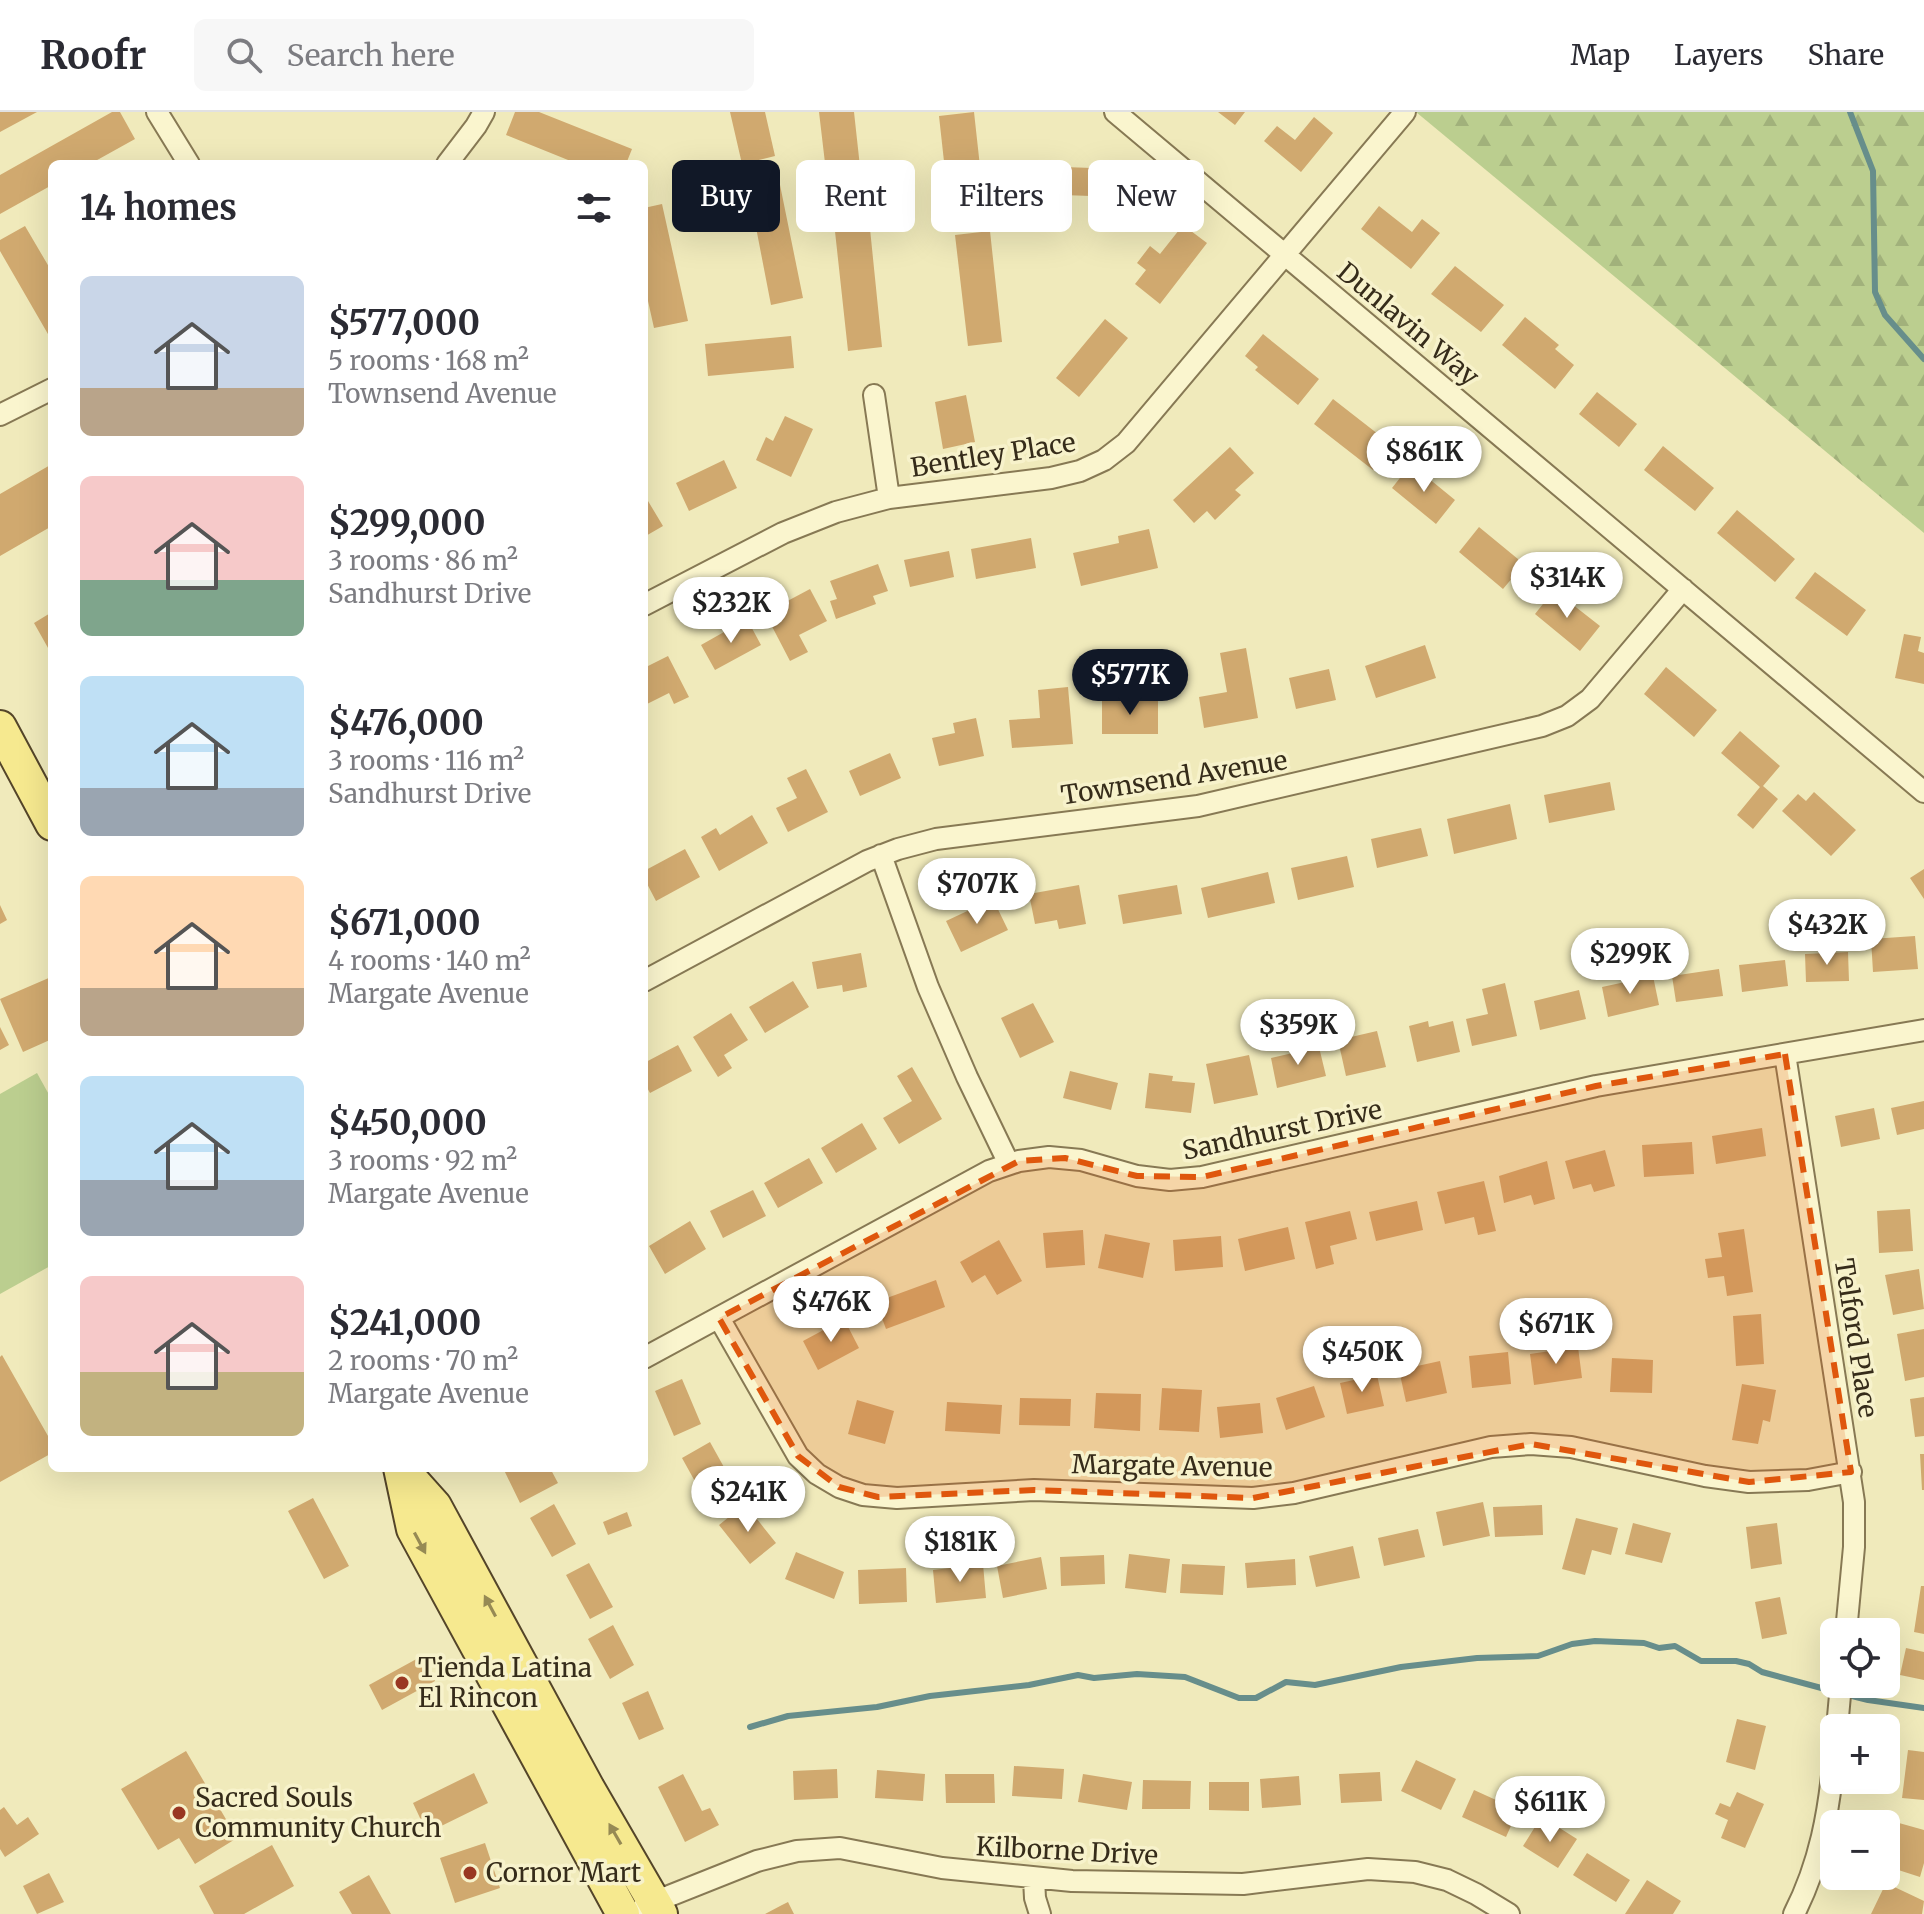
<!DOCTYPE html>
<html lang="en">
<head>
<meta charset="utf-8">
<style>
  body { margin:0; font-family:Merriweather,serif; background:#f7f7f7; color:#2b2b33; height:100vh; display:flex; flex-direction:column; font-size:30px; white-space:nowrap }
  * { box-sizing:border-box; margin:0 }
  p { font-size:26px; color:#7c7c81 }
  .icon { flex:none; width:44px; height:44px; fill:none; stroke:currentColor; stroke-width:2; stroke-linecap:round; stroke-linejoin:round }
  .map { position:relative; flex:1; overflow:hidden }
  .side { position:absolute; left:48px; top:48px; width:600px; height:1312px; display:flex; flex-direction:column; background:#fff; border-radius:12px; box-shadow:0 8px 32px #0002 }
  .side>* { flex:none }
  .hud { position:absolute; left:672px; top:48px; width:760px; height:72px; display:flex; gap:16px }
  .tools { position:absolute; left:1820px; top:1506px; display:grid; gap:16px }
  .tools a { display:grid; place-items:center; width:80px; height:80px; border-radius:12px; background:#fff; box-shadow:0 8px 32px #0002; font-size:40px }
  .price { position:absolute; translate:-50% -68px; padding:0 18px; border-radius:28px; background:#fff; color:#222; font-size:26px; line-height:52px; filter:drop-shadow(0 2px 4px #0008) }
  .price::after { content:''; position:absolute; left:50%; top:48px; width:24px; height:18px; margin-left:-12px; background:inherit; clip-path:polygon(0 0,100% 0,50% 100%) }
  .price.on { background:#111827; color:#fff }
  ul { padding:0; list-style:none }
  li { display:flex; align-items:center; gap:24px; height:200px; padding:0 32px }
  li span { display:grid; place-items:center; flex:none; width:224px; height:160px; border-radius:12px; color:#555 }
  li>.icon { margin-inline-start:auto }
  span .icon { width:96px; height:96px; fill:#fffc; stroke-width:1 }
  li b { font-size:34px }
  h2 { display:flex; justify-content:space-between; align-items:center; height:96px; padding:0 32px; font-size:34px }
  .chip { padding:0 28px; border-radius:12px; background:#fff; box-shadow:0 8px 32px #0002; font-size:28px; line-height:72px }
  .chip.on { background:#111827; color:#fff }
  header { display:flex; align-items:center; gap:48px; box-sizing:border-box; height:112px; padding:0 40px; background:#fff; border-bottom:2px solid #e1e1e2 }
  header strong { font-size:38px }
  nav { display:flex; gap:44px; margin-inline-start:auto; font-size:28px }
  .search { width:560px; height:72px; background:#f7f7f7; display:flex; align-items:center; gap:20px; box-sizing:border-box; padding:0 28px; border-radius:12px; color:#7c7c81; font-size:30px }
  .map>svg:first-child { display:block }
</style>
</head>
<body>
<header>
<strong>Roofr</strong>
<div class="search"><svg class="icon" aria-label="search" viewBox="0 0 24 24"><circle cx="10" cy="10" r="6"/><path d="M15 15l6 6"/></svg>Search here</div>
<nav><a>Map</a><a>Layers</a><a>Share</a></nav>
</header>
<div class="map">
<svg width="1924" height="1802" viewBox="0 0 1924 1802">
  <defs>
    <pattern id="forest-firs" width="22" height="20" patternUnits="userSpaceOnUse" patternTransform="scale(2)"><rect width="22" height="20" fill="#bbce8f"/><path d="M5 1l3.5 6h-7zM16 11l3.5 6h-7z" fill="#a1b17b"/></pattern>
  </defs>
  <rect width="100%" height="100%" fill="#f0eabb"/>
  <path fill="#bbce8f" d="M37,961l15,27v165l-52,29v-200z"/>
  <path fill="url(#forest-firs)" d="M1416,0h508v421z"/>
  <g fill="none" stroke-linecap="round" stroke-linejoin="round">
    <path stroke="#678e8b" stroke-width="6" d="M1850,0l23,59 2,121 10,23 39,44
      M750,1615l38,-11 89,-9 53,-11 99,-11 49,-10 16,3 43,-4 48,3 54,21h17l30,-16 29,3 86,-18 76,-9 61,-2 34,-12 23,-3 49,2 15,5 16,-2 26,15h35l13,3 13,8 78,21 28,7 56,8"/>
  </g>
  <path fill="#d0a96f" d="M0,0h37l-37,20z
    M112,0h8l15,27 -45,25h-38v21l-52,29v-39z
    M515,0h24l93,37 -6,15h-48l-72,-29z
    M730,0h35l10,44 -33,8z
    M819,0h35l7,64 -34,4z
    M974,0l10,91 -35,4 -10,-91z
    M1218,0h27l-10,13z
    M1314,5l19,16 -32,39 -37,-31 13,-15 18,14z
    M1035,54l57,2 -1,28 -57,-2z
    M779,68l24,118 -32,7 -23,-119z
    M662,92l26,117 -34,7 -10,-45v-75z
    M1379,94l33,26 10,-13 18,14 -29,36 -50,-40z
    M868,97l14,138 -34,4 -15,-138z
    M1183,113l24,18 -47,61 -25,-20 11,-14 -9,-7 13,-17 10,8z
    M25,114l27,46v69l-52,-90v-11z
    M990,119l12,111 -34,4 -13,-111z
    M1455,154l49,39 -23,27 -50,-38z
    M1525,205l34,28 -4,4 19,16 -19,24 -53,-44z
    M1105,207l23,19 -49,59 -23,-19z
    M1263,222l56,45 -21,26 -43,-35 3,-3 -13,-11z
    M791,224l3,32 -86,8 -3,-32z
    M1597,280l40,32 -18,23 -40,-33z
    M966,283l9,47 -32,7 -8,-47z
    M1333,287l59,46 -19,25 -59,-46z
    M785,304l28,13 -22,48 -35,-17 10,-23 7,4z
    M1663,334l51,42 -19,23 -51,-41z
    M1230,335l24,26 -19,17 6,5 -26,25 -8,-9 -13,12 -21,-23z
    M724,348l13,28 -48,23 -13,-28z
    M52,352v62l-52,30v-62z
    M1411,352l44,36 -19,24 -44,-36z
    M648,389l15,25 -19,11v-33z
    M1737,398l58,49 -20,23 -58,-49z
    M1479,415l45,37 -21,25 -44,-37z
    M1149,417l9,39 -77,18 -8,-33 46,-10 -1,-7z
    M1031,426l5,30 -60,11 -5,-30z
    M949,439l5,26 -44,10 -6,-27z
    M878,452l10,27 -15,5 3,8 -40,15 -6,-18 7,-2 -7,-18z
    M1815,460l51,38 -19,26 -52,-38z
    M810,477l17,32 -28,14 9,17 -18,9 -25,-48z
    M1554,478l46,36 -20,25 -45,-37z
    M52,500v43l-18,-32z
    M747,507l14,26 -46,25 -14,-25z
    M1904,522l17,3 -3,14 6,2v31l-29,-6z
    M1425,533l11,33 -60,20 -11,-32z
    M1246,536l12,70 -54,10 -5,-31 28,-5 -7,-39z
    M668,544l21,41 -15,7 -5,-11 -24,12 -1,-37z
    M1666,555l51,43 -23,27 -50,-43z
    M1329,557l7,31 -40,9 -7,-31z
    M1068,575l5,57 -61,4 -3,-28 31,-2 -2,-28z
    M1102,588h56v34h-56z
    M976,606l8,38 -45,10 -7,-28 23,-5 -2,-10z
    M1740,619l40,35 -17,20 15,13 -25,30 -16,-14 23,-28 -39,-34z
    M890,641l11,25 -41,18 -11,-25z
    M806,657l22,43 -40,20 -12,-24 21,-10 -10,-20z
    M1610,670l5,28 -66,13 -5,-28z
    M1814,680l42,38 -25,26 -49,-45 16,-17 8,7z
    M1510,692l7,35 -63,15 -7,-35z
    M752,703l16,28 -49,28 -18,-34 15,-9 4,7z
    M1421,716l7,28 -51,12 -6,-29z
    M685,737l15,28 -44,24 -12,-23v-7z
    M1347,744l7,31 -56,13 -7,-32z
    M1924,757v30l-14,-21z
    M1268,760l7,31 -67,15 -7,-30z
    M1079,773l7,39 -27,5 -2,-9 -22,4 -6,-30z
    M1177,773l5,29 -59,10 -5,-29z
    M993,787l15,31 -47,22 -15,-31z
    M0,793l7,15 -7,4z
    M1915,824l3,33 -45,3 -2,-33z
    M1848,840l1,29 -43,1 -1,-28z
    M861,841l6,34 -24,5 -1,-7 -25,4 -5,-27z
    M1785,848l3,26 -46,6 -3,-27z
    M1719,857l4,27 -47,6 -4,-26z
    M1653,864l6,29 -51,12 -6,-30z
    M51,865l1,62 -29,13 -23,-53z
    M793,869l16,26 -44,26 -16,-26z
    M1505,871l12,53 -45,10 -6,-27 22,-5 -6,-25z
    M1579,878l7,29 -46,11 -6,-29z
    M1033,891l21,39 -34,16 -19,-40z
    M731,901l17,27 -24,15 8,13 -14,9 -25,-40z
    M1428,909l1,6 24,-6 7,31 -43,10 -8,-36z
    M0,915l9,18 -9,5z
    M1377,919l9,36 -40,9 -8,-36z
    M678,933l14,26 -42,22 -6,-11v-19z
    M1319,935l7,29 -49,12 -6,-30z
    M1249,943l9,40 -44,9 -8,-40z
    M912,955l30,52 -43,25 -16,-26 29,-17 -15,-25z
    M1070,959l48,12 -7,27 -48,-12z
    M1149,961l24,3 -1,5 23,2 -4,30 -46,-5z
    M1924,989v28l-27,6 -6,-27z
    M1874,996l6,31 -39,8 -6,-31z
    M862,1011l15,26 -41,24 -15,-25z
    M1762,1016l4,28 -50,8 -4,-28z
    M1692,1030l2,32 -50,3 -2,-32z
    M1605,1038l10,36 -21,6 -3,-8 -18,5 -8,-28z
    M809,1046l14,25 -45,25 -14,-25z
    M1547,1049l8,38 -21,6 -3,-10 -27,8 -5,-27z
    M1484,1069l12,50 -18,4 -4,-18 -29,7 -8,-32z
    M753,1078l13,26 -43,22 -13,-27z
    M1417,1089l6,29 -47,11 -7,-29z
    M1910,1097l3,42 -34,2 -2,-42z
    M1350,1099l7,28 -27,7 4,18 -18,5 -11,-47z
    M690,1109l16,28 -41,25 -16,-28z
    M1288,1115l7,32 -50,12 -7,-32z
    M1744,1117l9,63 -26,4 -3,-20 -16,2 -3,-19 17,-2 -4,-24z
    M1083,1118l2,35 -39,3 -3,-35z
    M1105,1122l45,9 -7,35 -45,-10z
    M1221,1124l2,31 -48,4 -2,-31z
    M999,1128l23,41 -25,14 -12,-20 -13,8 -12,-21z
    M1919,1157l5,40 -31,6 -8,-40z
    M936,1168l9,27 -59,22 -10,-27z
    M1761,1202l3,50 -28,2 -3,-50z
    M844,1207l15,29 -41,22 -15,-29z
    M1924,1217v48l-19,4 -8,-47z
    M1578,1235l4,31 -48,7 -4,-31z
    M1508,1240l3,32 -39,4 -3,-32z
    M2,1243l50,88v10l-52,29v-125z
    M1612,1246l41,2 -1,33 -42,-1z
    M1440,1249l7,32 -41,9 -7,-32z
    M1377,1263l7,31 -37,8 -7,-31z
    M682,1267l19,45 -27,12 -19,-45z
    M1742,1272l34,6 -6,32 -7,-2 -5,24 -26,-4z
    M1314,1274l11,31 -39,13 -10,-32z
    M1162,1276l40,2 -3,42 -40,-2z
    M1096,1281l45,1 -1,37 -46,-3z
    M1924,1285v39l-9,1 -5,-38z
    M1020,1286l51,1 -1,27 -51,-1z
    M857,1288l37,11 -9,33 -37,-10z
    M947,1290l55,3 -2,29 -55,-3z
    M1260,1291l3,30 -43,5 -3,-31z
    M710,1330l20,36 -28,16 -20,-36z
    M1920,1342h4v36h-2z
    M503,1356h47l8,15 -38,20z
    M313,1386l36,68 -25,13 -36,-68z
    M1483,1390l7,34 -47,10 -7,-34z
    M554,1392l22,40 -24,13 -22,-39z
    M745,1392l31,39 -26,21 -31,-39z
    M1542,1393l1,30 -48,2 -2,-30z
    M627,1400l5,14 -24,9 -5,-13z
    M1576,1406l42,10 -7,27 -19,-5 -7,25 -23,-6z
    M1633,1411l38,10 -9,30 -37,-9z
    M1777,1411l5,41 -31,5 -5,-42z
    M1418,1417l7,28 -41,9 -6,-28z
    M1353,1434l7,32 -44,9 -7,-31z
    M796,1440l48,20 -10,27 -49,-20z
    M1129,1442l41,5 -4,34 -41,-5z
    M1104,1443l1,29 -44,2 -1,-29z
    M1041,1445l6,32 -44,9 -6,-32z
    M1295,1447l1,26 -49,3 -2,-25z
    M589,1451l24,44 -23,12 -24,-44z
    M983,1452l3,34 -50,5 -3,-33z
    M1182,1452l43,2 -2,29 -43,-2z
    M906,1456l1,34 -48,2 -1,-34z
    M1921,1474h3v48l-10,-2z
    M1780,1485l7,37 -25,5 -7,-37z
    M613,1513l21,40 -24,14 -22,-40z
    M1906,1536l18,4v28l-24,-5z
    M422,1544l13,25 -53,29 -13,-25z
    M648,1579l16,38 -25,11 -17,-37z
    M1737,1607l29,7 -11,44 -29,-8z
    M1908,1638l16,2v48l-22,-2z
    M186,1639l51,87 -42,26 -16,-26 -21,12 -37,-61z
    M1416,1648l40,19 -15,31 -40,-19z
    M1014,1654l50,3 -2,30 -50,-3z
    M837,1657l1,29 -44,2 -1,-29z
    M877,1658l48,4 -2,27 -48,-3z
    M1380,1660l2,29 -41,2 -2,-29z
    M474,1661l14,30 -61,30 -14,-30z
    M683,1662l19,37 8,-3 9,17 -34,17 -27,-55z
    M945,1662h49l1,29h-49z
    M1083,1662l49,8 -5,28 -49,-8z
    M1299,1664l2,29 -39,3 -2,-29z
    M1143,1668l48,1 -1,28h-48z
    M1209,1670h40v29l-40,-1z
    M1474,1678l44,20 -12,27 -44,-20z
    M1737,1680l27,12 -19,44 -24,-10 7,-18 -13,-6 5,-11 10,4z
    M4,1695l13,18 11,-8 11,17 -34,23 -5,-8v-39z
    M1538,1710l17,11 3,-6 19,12 -19,29 -35,-22z
    M1899,1711l25,7v33l-4,14 -34,-11z
    M485,1731l15,45 -45,15 -15,-45z
    M272,1733l22,41 -50,28h-30l-15,-28z
    M1587,1741l43,27 -14,22 -43,-27z
    M49,1761l15,29 -27,12 -14,-28z
    M369,1763l22,39h-39l-13,-22z
    M1647,1768l34,21 -8,13h-48z
    M1886,1771l38,18 -2,13h-51z
    M788,1790l6,12h-29l17,-9z"/>
  <g fill="none" stroke-linecap="round" stroke-linejoin="round">
    <defs>
      <path id="street" d="M157,0l32,52
        M1115,0l809,680
        M447,52l29,-38 8,-14
        M874,283l15,103
        M0,303l52,-26
        M644,493l139,-72 53,-21 53,-14 162,-20 29,-7 24,-11 22,-17 279,-331
        M881,743l47,132 39,90 42,87
        M644,869l223,-120 31,-12 38,-10 262,-33 344,-80 25,-10 23,-17 93,-110
        M1785,942l69,448v45l-8,85
        M719,1206l79,138 19,18 22,13 24,8 34,3 137,-8 219,8 41,-5 197,-46 40,-3 40,3 134,29 44,6 59,-2 43,-8
        M644,1246l345,-187 30,-10 30,-4 32,3 56,16 33,4 32,-3 394,-91 328,-56
        M1837,1616l4,-44
        M1034,1767l1,19 5,16
        M644,1794l113,-45 40,-10 43,-3 102,20 130,13 171,3 125,-15 47,3 32,8 29,14 33,20
        M1794,1802c26,-51 35,-102 40,-158"/>
      <path id="primary" d="M0,615l52,97
        M400,1356l13,61 210,385
        M401,1356l34,38 153,282 73,126"/>
    </defs>
    <use href="#street" stroke="#877954" stroke-width="24"/>
    <use href="#primary" stroke="#544529" stroke-width="36"/>
    <use href="#street" stroke="#faf5ce" stroke-width="20"/>
    <use href="#primary" stroke="#f6e98f" stroke-width="32"/>
  </g>
  <defs><path id="oneway-solid" d="M-6-.8H1V-3.2L6.5 0L1 3.2V.8H-6Z" transform="scale(2)"/></defs>
  <g fill="#968a54">
    <use href="#oneway-solid" transform="translate(420 1431) rotate(62)"/>
    <use href="#oneway-solid" transform="translate(490 1494) rotate(-118)"/>
    <use href="#oneway-solid" transform="translate(615 1722) rotate(-120)"/>
  </g>
  <path fill="#df570d" fill-opacity="0.2" stroke="#df570d" stroke-width="6" stroke-dasharray="16 10" stroke-linejoin="round" d="M1785,942l66,418 -102,10 -218,-38 -278,54 -219,-8 -156,7 -39,-10 -41,-31 -79,-138 300,-157 46,-3 72,18 65,1 394,-91z"/>
  <g fill="#993722" stroke="#f7f2cb" stroke-width="3">
    <circle cx="402" cy="1571" r="8"/>
    <circle cx="179" cy="1701" r="8"/>
    <circle cx="470" cy="1761" r="8"/>
  </g>
  <g text-anchor="middle" stroke-width="7" stroke-linejoin="round" paint-order="stroke">
    <g font-size="26" fill="#362c1a" stroke="#f7f2cb">
      <text transform="translate(1408 212) rotate(40)" y="9">Dunlavin Way</text>
      <text transform="translate(993 343) rotate(-9)" y="9">Bentley Place</text>
      <text transform="translate(1174 666) rotate(-9)" y="9">Townsend Avenue</text>
      <text transform="translate(1282 1018) rotate(-12)" y="9">Sandhurst Drive</text>
      <text transform="translate(1856 1226) rotate(81)" y="9">Telford Place</text>
      <text transform="translate(1172 1354) rotate(1)" y="9">Margate Avenue</text>
      <text transform="translate(1067 1739) rotate(3)" y="9">Kilborne Drive</text>
    </g>
    <g font-size="26" fill="#362c1a" stroke="#f7f2cb" text-anchor="start">
      <text x="418" y="1565">Tienda Latina<tspan x="418" dy="30">El Rincon</tspan></text>
      <text x="195" y="1695">Sacred Souls<tspan x="195" dy="30">Community Church</tspan></text>
      <text x="486" y="1770">Cornor Mart</text>
    </g>
  </g>
</svg>
<div class="tools">
<a><svg class="icon" aria-label="locate" viewBox="0 0 24 24"><circle cx="12" cy="12" r="6"/><path d="M12 2v4M12 18v4M2 12h4M18 12h4"/></svg></a>
<a>+</a>
<a>−</a>
</div>
<b class="price" style="left:1424px;top:382px">$861K</b>
<b class="price" style="left:1567px;top:508px">$314K</b>
<b class="price" style="left:731px;top:533px">$232K</b>
<b class="price on" style="left:1130px;top:605px">$577K</b>
<b class="price" style="left:977px;top:814px">$707K</b>
<b class="price" style="left:1827px;top:855px">$432K</b>
<b class="price" style="left:1630px;top:884px">$299K</b>
<b class="price" style="left:1298px;top:955px">$359K</b>
<b class="price" style="left:831px;top:1232px">$476K</b>
<b class="price" style="left:1556px;top:1254px">$671K</b>
<b class="price" style="left:1362px;top:1282px">$450K</b>
<b class="price" style="left:748px;top:1422px">$241K</b>
<b class="price" style="left:960px;top:1472px">$181K</b>
<b class="price" style="left:1550px;top:1732px">$611K</b>
<div class="hud">
<a class="chip on">Buy</a>
<a class="chip">Rent</a>
<a class="chip">Filters</a>
<a class="chip">New</a>
</div>
<section class="side">
<h2>14 homes<svg class="icon" aria-label="filters" viewBox="0 0 24 24"><path d="M4 7h16M4 17h16"/><circle cx="9" cy="7" r="2"/><circle cx="15" cy="17" r="2"/></svg></h2>
<ul>
<li><span style="background:linear-gradient(#c9d6e8 70%,#b9a48a 0)"><svg class="icon" aria-label="home" viewBox="0 0 24 24"><path d="M3 11l9-7 9 7M6 9v11h12V9"/></svg></span><div><b>$577,000</b><p>5 rooms · 168 m²</p><p>Townsend Avenue</p></div></li>
<li><span style="background:linear-gradient(#f6c9c9 65%,#7fa58c 0)"><svg class="icon" aria-label="home" viewBox="0 0 24 24"><path d="M3 11l9-7 9 7M6 9v11h12V9"/></svg></span><div><b>$299,000</b><p>3 rooms · 86 m²</p><p>Sandhurst Drive</p></div></li>
<li><span style="background:linear-gradient(#bfe0f5 70%,#9aa5b1 0)"><svg class="icon" aria-label="home" viewBox="0 0 24 24"><path d="M3 11l9-7 9 7M6 9v11h12V9"/></svg></span><div><b>$476,000</b><p>3 rooms · 116 m²</p><p>Sandhurst Drive</p></div></li>
<li><span style="background:linear-gradient(#ffd9b3 70%,#b9a48a 0)"><svg class="icon" aria-label="home" viewBox="0 0 24 24"><path d="M3 11l9-7 9 7M6 9v11h12V9"/></svg></span><div><b>$671,000</b><p>4 rooms · 140 m²</p><p>Margate Avenue</p></div></li>
<li><span style="background:linear-gradient(#bfe0f5 65%,#9aa5b1 0)"><svg class="icon" aria-label="home" viewBox="0 0 24 24"><path d="M3 11l9-7 9 7M6 9v11h12V9"/></svg></span><div><b>$450,000</b><p>3 rooms · 92 m²</p><p>Margate Avenue</p></div></li>
<li><span style="background:linear-gradient(#f6c9c9 60%,#c2b280 0)"><svg class="icon" aria-label="home" viewBox="0 0 24 24"><path d="M3 11l9-7 9 7M6 9v11h12V9"/></svg></span><div><b>$241,000</b><p>2 rooms · 70 m²</p><p>Margate Avenue</p></div></li>
</ul>
</section>
</div>
</body>
</html>
